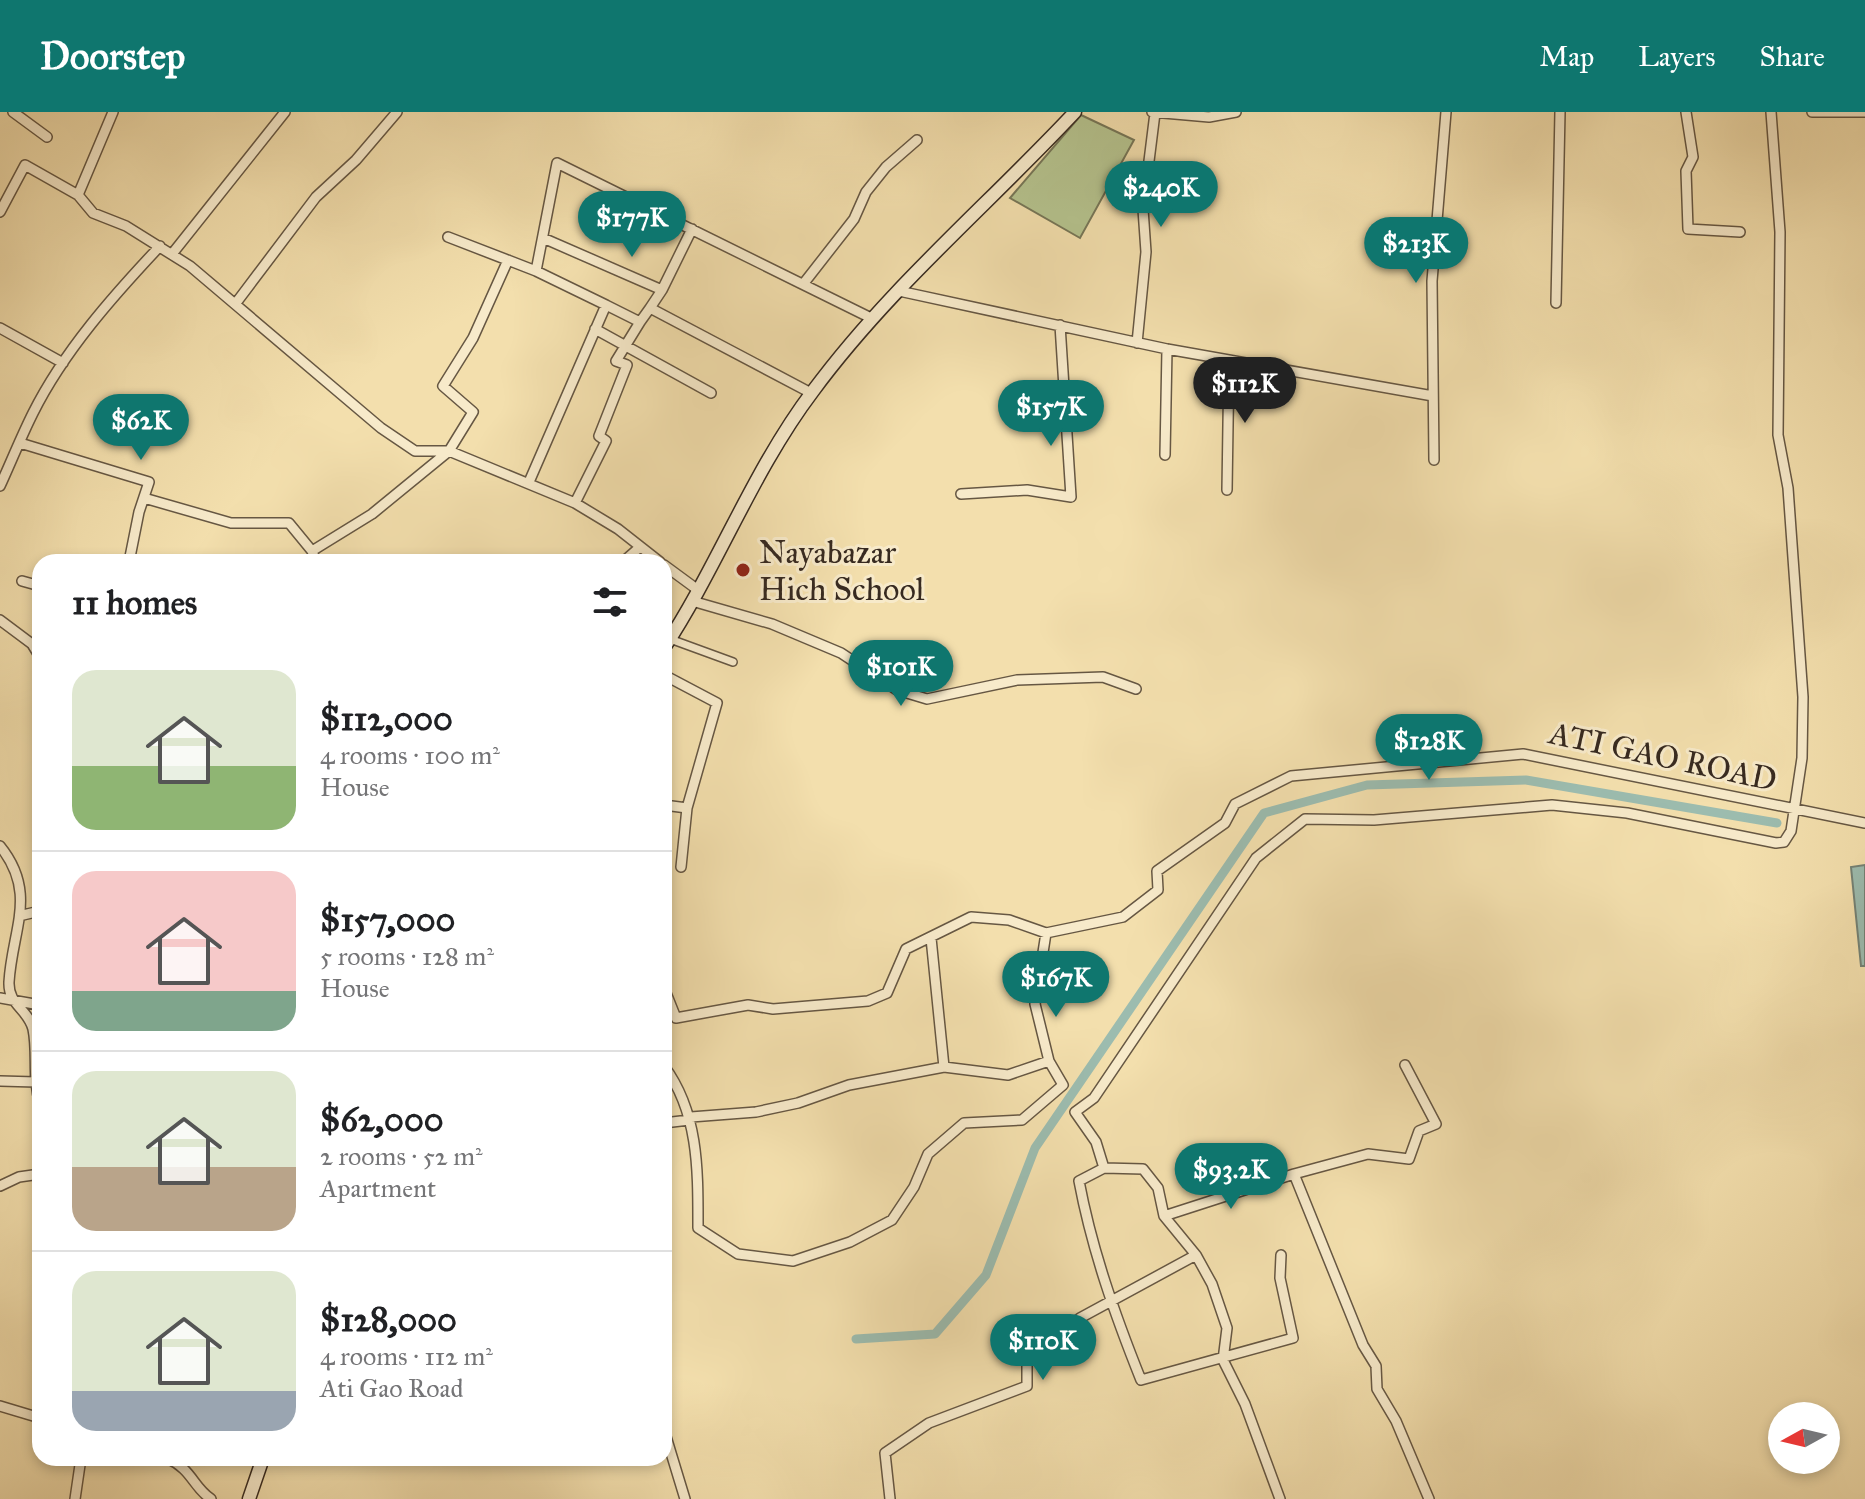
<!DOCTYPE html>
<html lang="en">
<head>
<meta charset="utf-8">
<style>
  body { margin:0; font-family:"IM FELL Great Primer",serif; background:#f2f2f2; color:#202124; height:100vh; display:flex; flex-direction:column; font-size:30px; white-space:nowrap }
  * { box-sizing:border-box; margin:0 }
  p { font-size:26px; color:#757577 }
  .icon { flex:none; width:44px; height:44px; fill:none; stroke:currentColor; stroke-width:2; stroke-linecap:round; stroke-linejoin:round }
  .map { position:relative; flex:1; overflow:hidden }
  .details { position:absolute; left:32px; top:442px; width:640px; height:912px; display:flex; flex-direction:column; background:#fff; border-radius:24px; box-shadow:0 4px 12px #0003 }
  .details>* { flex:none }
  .needle { width:52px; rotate:262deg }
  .fabs { position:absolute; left:1768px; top:1290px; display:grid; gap:16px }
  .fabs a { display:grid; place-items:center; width:72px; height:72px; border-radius:50%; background:#fff; box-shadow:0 4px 12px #0003; font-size:40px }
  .price { position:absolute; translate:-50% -68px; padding:0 18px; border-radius:28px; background:#0f766e; color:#fff; font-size:26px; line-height:52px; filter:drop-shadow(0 2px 4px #0008) }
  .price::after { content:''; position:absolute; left:50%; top:48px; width:24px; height:18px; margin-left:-12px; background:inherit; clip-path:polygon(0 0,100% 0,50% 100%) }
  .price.on { background:#222; color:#fff }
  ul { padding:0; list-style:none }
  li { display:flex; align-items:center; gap:24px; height:200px; padding:0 40px }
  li+li { border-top:2px solid #e0e0e0 }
  li span { display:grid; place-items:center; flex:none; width:224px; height:160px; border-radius:24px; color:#555 }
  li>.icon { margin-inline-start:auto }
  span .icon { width:96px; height:96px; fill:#fffc; stroke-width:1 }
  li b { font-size:34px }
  h2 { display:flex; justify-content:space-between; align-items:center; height:96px; padding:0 40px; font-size:34px }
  header { display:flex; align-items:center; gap:48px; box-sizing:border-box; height:112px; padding:0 40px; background:#0f766e; color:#fff }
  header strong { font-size:38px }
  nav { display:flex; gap:44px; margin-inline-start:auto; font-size:28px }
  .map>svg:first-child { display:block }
</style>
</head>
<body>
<header>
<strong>Doorstep</strong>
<nav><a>Map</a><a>Layers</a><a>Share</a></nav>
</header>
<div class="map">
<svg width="1865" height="1387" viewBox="0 0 1865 1387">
  <rect width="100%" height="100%" fill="#f3dfad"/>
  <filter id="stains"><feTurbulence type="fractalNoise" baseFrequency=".0025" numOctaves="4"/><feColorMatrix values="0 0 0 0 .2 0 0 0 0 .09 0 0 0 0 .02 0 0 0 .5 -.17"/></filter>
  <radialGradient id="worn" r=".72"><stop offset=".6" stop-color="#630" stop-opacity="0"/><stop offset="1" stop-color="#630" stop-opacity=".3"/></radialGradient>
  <path fill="#b5c38e" stroke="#767657" stroke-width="2" d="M1081,3l53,25 -54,98 -70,-40z"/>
  <path fill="#9cbcaf" stroke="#748276" stroke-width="2" d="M1865,753v101h-4l-10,-99z"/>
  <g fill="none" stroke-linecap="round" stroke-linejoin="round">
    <path stroke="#9cbcaf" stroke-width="9" d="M856,1227l79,-5 51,-59 49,-127 229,-335 103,-28 159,-5 251,43"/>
    <defs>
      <path id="pedestrian" d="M670,527l63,23"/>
      <path id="minor" d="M13,0l34,25
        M113,0l-35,83 15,18 33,13 64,40 191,162 34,23h34l126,52 43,26 42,33
        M1152,0l57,5 27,-5
        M1686,0l7,45 -7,14 2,58 52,3
        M1812,0h53
        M0,100l25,-47 53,30
        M448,125l88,34 21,-108 314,155
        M543,126l119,52 -12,18
        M172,142l113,-142
        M804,171l50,-64 12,-27 20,-25 31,-27
        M662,178l30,-61
        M899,179l268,58 266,47
        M236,191l80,-106 40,-37 41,-48
        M1556,191l4,-191
        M606,193l34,17 10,-14 161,85
        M0,216l63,35
        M595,217l116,64
        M1137,231l9,-91 -3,-43 12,-96
        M20,331l129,39 -10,30 -10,50
        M1165,343l2,-106
        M1434,348l-2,-179 14,-169
        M529,370l77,-177 -70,-34
        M0,374c11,-24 21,-49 33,-73 31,-62 80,-117 127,-167
        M1227,378l2,-130
        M961,382l66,-4 44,7 -11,-172
        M144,386l87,25h58l23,28
        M575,391l31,-62 -7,-5 28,-71 -11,-4 24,-39
        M316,450l-4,-11 60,-37 77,-63 24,-39 -30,-26 30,-48 35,-78
        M623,450l17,-15
        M664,453l34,25
        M22,469l18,5
        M692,489l80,23 69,29 56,37 30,9 90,-19 86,-3 33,12
        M0,508l32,24 8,13
        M664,563l53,28 -30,105 -6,59
        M664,693l23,3
        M0,734c38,47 12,84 9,136 -1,23 19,27 24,47 5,24 -1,50 7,74
        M23,803l17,-4
        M664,876l12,30 72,-13 25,4 95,-8 19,-8 19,-44 65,-32 38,3 37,13 77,-16 35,-27 -1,-19 68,-48 10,-19 56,-28 232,-22 342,69
        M0,886l40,7
        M664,954c35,47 34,105 34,162l40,26 55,7 57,-19 42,-22 22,-33 14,-33 36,-31 58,-3 41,-35 -14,-24 -14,-57 11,-71
        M944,955l64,8 41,-14
        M0,969l36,1
        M691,1005l65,-5 42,-9 51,-18 95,-18 -13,-129
        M664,1011l25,-3
        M1104,1056l-25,13c13,69 36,134 62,199l152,-42 -13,-60 1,-23
        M1294,1062l69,171 13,21 1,23 19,32 33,78
        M0,1074l19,-9 21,-3
        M1164,1104l-6,-28 -15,-19 -39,-1 -8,-26 -21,-30 19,-14 162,-240 49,-39 69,1 178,-15 75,8 149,30 8,-1 7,-11 11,-73 1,-61 -15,-209 -10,-53 2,-203 -9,-120
        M0,1294l40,12
        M664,1318l21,69
        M167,1346c26,12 25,28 44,41
        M75,1387l6,-41
        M890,1387l-5,-46 44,-30 98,-37v-27l53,-41 116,-63
        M1280,1387l-35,-95 -22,-44 4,-32 -15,-44 -16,-29 -32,-39 130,-42 74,-20 41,5 10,-28 17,-7 -31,-59"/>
      <path id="secondary" d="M664,536c54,-82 89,-178 149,-257 76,-103 175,-186 262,-279
        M249,1387l14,-41"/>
    </defs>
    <use href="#pedestrian" stroke="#665743" stroke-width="10"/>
    <use href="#minor" stroke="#665743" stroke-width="12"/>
    <use href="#secondary" stroke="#372a20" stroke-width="15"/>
    <use href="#pedestrian" stroke="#f7eaca" stroke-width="7"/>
    <use href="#minor" stroke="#f7eaca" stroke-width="9"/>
    <use href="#secondary" stroke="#f7eaca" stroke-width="12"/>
  </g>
  <circle fill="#8f2418" stroke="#f7eaca" stroke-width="3" cx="743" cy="458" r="8"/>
  <g text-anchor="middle" stroke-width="6" stroke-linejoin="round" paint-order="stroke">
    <g font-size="32" fill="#372a20" stroke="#f7eaca" text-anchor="start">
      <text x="759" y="451">Nayabazar<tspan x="759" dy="37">Hich School</tspan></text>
    </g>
    <g font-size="32" fill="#372a20" stroke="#f7eaca">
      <text transform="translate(1663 644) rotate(12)" y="11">ATI GAO ROAD</text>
    </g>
  </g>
  <rect width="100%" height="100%" filter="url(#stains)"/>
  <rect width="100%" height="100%" fill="url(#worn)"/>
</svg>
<div class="fabs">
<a><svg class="needle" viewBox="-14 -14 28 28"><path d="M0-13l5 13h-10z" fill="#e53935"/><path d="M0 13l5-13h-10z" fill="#757577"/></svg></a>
</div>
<b class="price" style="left:1161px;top:117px">$240K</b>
<b class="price" style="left:632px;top:147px">$177K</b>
<b class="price" style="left:1416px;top:173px">$213K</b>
<b class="price on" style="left:1245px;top:313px">$112K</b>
<b class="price" style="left:1051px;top:336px">$157K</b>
<b class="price" style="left:141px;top:350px">$62K</b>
<b class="price" style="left:901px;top:596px">$101K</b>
<b class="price" style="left:1429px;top:670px">$128K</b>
<b class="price" style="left:1056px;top:907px">$167K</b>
<b class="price" style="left:1231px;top:1099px">$93.2K</b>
<b class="price" style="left:1043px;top:1270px">$110K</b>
<section class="details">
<h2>11 homes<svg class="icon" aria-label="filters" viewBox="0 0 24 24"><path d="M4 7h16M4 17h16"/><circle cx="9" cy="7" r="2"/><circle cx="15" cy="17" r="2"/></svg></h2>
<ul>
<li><span style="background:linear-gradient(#dfe7d0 60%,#8fb573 0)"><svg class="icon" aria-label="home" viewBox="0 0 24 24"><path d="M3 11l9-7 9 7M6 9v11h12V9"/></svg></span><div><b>$112,000</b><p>4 rooms · 100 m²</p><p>House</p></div></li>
<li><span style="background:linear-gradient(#f6c9c9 75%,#7fa58c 0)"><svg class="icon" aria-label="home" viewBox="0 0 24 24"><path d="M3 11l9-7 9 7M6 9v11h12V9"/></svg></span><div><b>$157,000</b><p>5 rooms · 128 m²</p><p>House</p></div></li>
<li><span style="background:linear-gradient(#dfe7d0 60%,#b9a48a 0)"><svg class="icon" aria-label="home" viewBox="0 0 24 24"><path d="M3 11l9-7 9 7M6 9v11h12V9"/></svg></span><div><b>$62,000</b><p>2 rooms · 52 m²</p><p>Apartment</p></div></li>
<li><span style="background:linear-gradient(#dfe7d0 75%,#9aa5b1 0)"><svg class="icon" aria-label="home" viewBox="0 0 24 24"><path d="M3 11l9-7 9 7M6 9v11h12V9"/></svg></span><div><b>$128,000</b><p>4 rooms · 112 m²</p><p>Ati Gao Road</p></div></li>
</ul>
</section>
</div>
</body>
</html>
